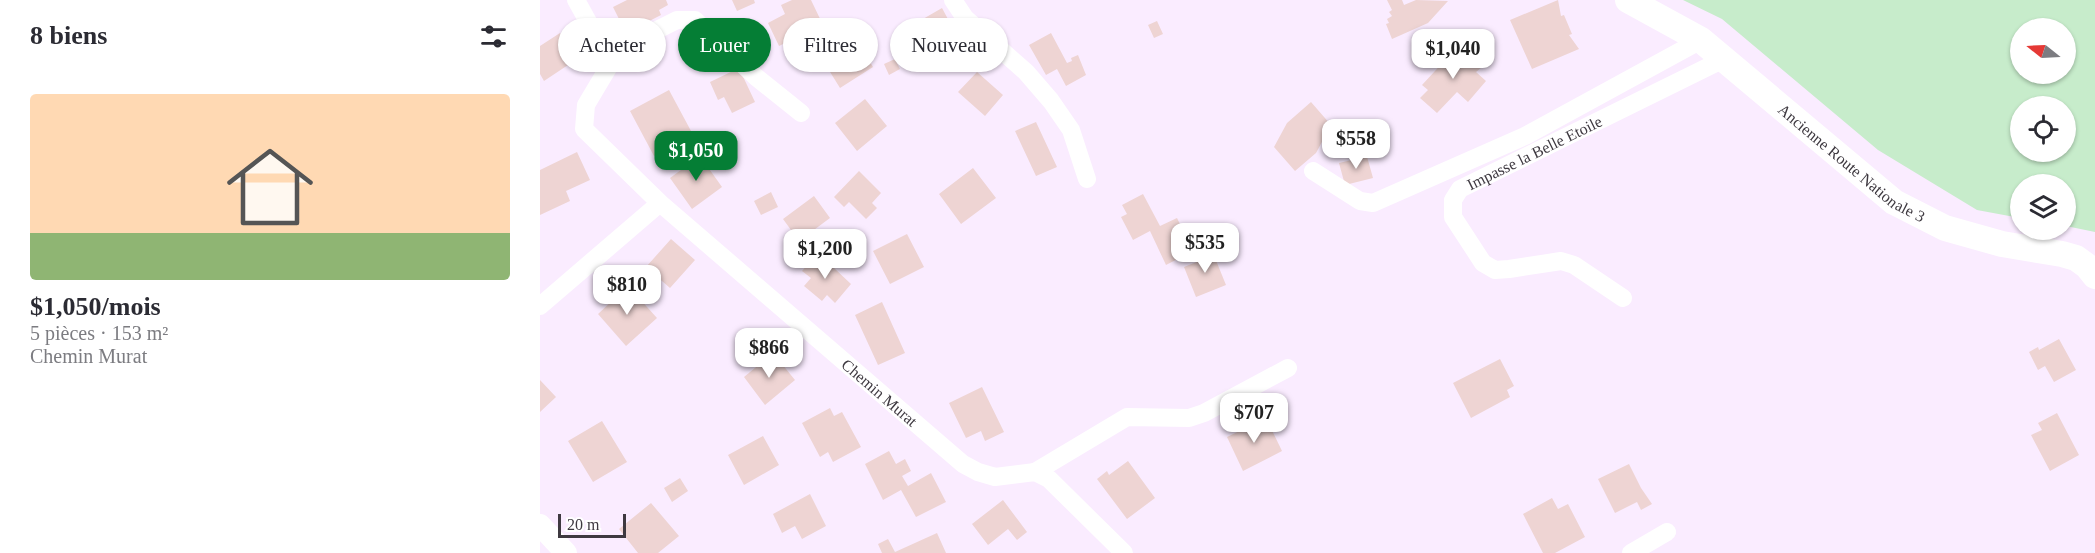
<!DOCTYPE html>
<html lang="fr">
<head>
<meta charset="utf-8">
<style>
  body { margin:0; font-family:"Times New Roman",serif; background:#f2f2f3; color:#2b2b33; height:100vh; display:flex; flex-direction:column; font-size:22px; white-space:nowrap }
  * { box-sizing:border-box; margin:0 }
  p { font-size:20px; color:#7c7c81 }
  .icon { flex:none; width:33px; height:33px; fill:none; stroke:currentColor; stroke-width:2; stroke-linecap:round; stroke-linejoin:round }
  .map { position:relative; flex:1; overflow:hidden }
  .panel { display:flex; flex-direction:column; background:#fff; width:540px }
  .panel>* { flex:none }
  .top-card { position:absolute; left:18px; top:18px; width:570px; height:54px; display:flex; gap:12px }
  .needle { width:39px; rotate:288deg }
  .tools { position:absolute; left:1470px; top:18px; display:grid; gap:12px }
  .tools a { display:grid; place-items:center; width:66px; height:66px; border-radius:50%; background:#fff; box-shadow:0 2px 4px #0004; font-size:30px }
  .scale { position:absolute; left:18px; bottom:15px; width:68px; box-sizing:border-box; padding-left:6px; border:3px solid #3e3940; border-top:0; font-size:16px; line-height:21px; white-space:nowrap; color:#3e3940; -webkit-text-stroke:4px #fff; paint-order:stroke }
  .price { position:absolute; translate:-50% -51px; padding:0 14px; border-radius:12px; background:#fff; color:#222; font-size:20px; line-height:39px; filter:drop-shadow(0 2px 3px #0008) }
  .price::after { content:''; position:absolute; left:50%; top:36px; width:18px; height:14px; margin-left:-9px; background:inherit; clip-path:polygon(0 0,100% 0,50% 100%) }
  .price.current { background:#057e35; color:#fff }
  ul { padding:0; list-style:none }
  li { display:grid; align-content:center; gap:12px; height:318px; padding:0 30px }
  li+li { border-top:2px solid #e1e1e2 }
  li span { display:grid; place-items:center; height:186px; border-radius:6px; color:#555 }
  li>.icon { margin-inline-start:auto }
  span .icon { width:108px; height:108px; fill:#fffc; stroke-width:1 }
  li b { font-size:26px }
  h2 { display:flex; justify-content:space-between; align-items:center; height:72px; padding:0 30px; font-size:26px }
  .tag { padding:0 21px; border-radius:27px; background:#fff; box-shadow:0 2px 4px #0004; font-size:21px; line-height:54px }
  .tag.current { background:#057e35; color:#fff }
  main { display:flex; flex:1; min-height:0 }
  .map>svg:first-child { display:block }
</style>
</head>
<body>
<main>
<section class="panel">
<h2>8 biens<svg class="icon" aria-label="filters" viewBox="0 0 24 24"><path d="M4 7h16M4 17h16"/><circle cx="9" cy="7" r="2"/><circle cx="15" cy="17" r="2"/></svg></h2>
<ul>
<li><span style="background:linear-gradient(#ffd9b3 75%,#8fb573 0)"><svg class="icon" aria-label="home" viewBox="0 0 24 24"><path d="M3 11l9-7 9 7M6 9v11h12V9"/></svg></span><div><b>$1,050/mois</b><p>5 pièces · 153 m²</p><p>Chemin Murat</p></div></li>
</ul>
</section>
<div class="map">
<svg width="1555" height="553" viewBox="0 0 1555 553">
  <rect width="100%" height="100%" fill="#faecff"/>
  <path fill="#c7eccb" fill-rule="evenodd" d="M1143,0h412v232l-29,-6v-42h-46v34l-43,-8 -99,-60 -156,-131zM1480,28h46v46h-46zM1480,106h46v46h-46z"/>
  <path fill="#eed4d3" d="M87,0h39l2,5 -9,5 2,5 -35,18 -13,-26z
    M192,0h22l1,3 -18,8z
    M252,0h19l12,25 -44,21 -11,-23 17,-9 -4,-9z
    M847,0h15l2,5 12,-5 32,1 -20,22 -36,16 -6,-15 3,-1 -2,-4 5,-3 -3,-4 3,-2z
    M1018,0l3,16 3,-1 8,19 -3,1 10,14 -47,20 -22,-49z
    M402,8l14,26 -17,9 3,6 -9,5 -17,-31z
    M617,21l6,13 -9,4 -6,-13z
    M20,33l17,26 -33,22 -4,-7v-28z
    M511,33l16,30 5,-2 -1,-3 7,-3 8,20 -20,11 -9,-17 -11,6 -17,-30z
    M316,38l17,29 -33,21 -18,-29z
    M919,45l23,22 -6,5 10,9 -18,21 -11,-10 -20,21 -17,-15 8,-8 -6,-5z
    M355,59l5,10 -11,6 -5,-11z
    M199,68l16,34 -23,11 -8,-16 -6,3 -8,-18z
    M437,72l26,23 -18,21 -27,-24z
    M129,90l29,54 -24,14 -6,-10 -14,8 -24,-45z
    M325,99l22,27 -30,25 -22,-28z
    M771,102l20,23 -15,28 -21,18 -21,-24 13,-24z
    M496,122l21,45 -21,9 -21,-45z
    M37,152l13,28 -24,11 4,10 -30,14v-45z
    M826,153l7,25 -28,7 -6,-22 17,-4 -1,-3z
    M160,156l22,31 -30,22 -22,-31z
    M433,168l23,30 -35,26 -22,-30z
    M319,171l22,22 -9,10 5,5 -11,11 -17,-17 -5,5 -10,-10z
    M231,192l7,15 -17,8 -7,-14z
    M603,194l17,32 17,-8 16,33 -27,14 -16,-34 -17,9 -12,-23 6,-3 -5,-9z
    M274,196l16,22 -31,23 -16,-22z
    M367,234l17,33 -34,17 -17,-33z
    M131,239l24,21 -25,28 -24,-21z
    M671,248l15,37 -30,12 -12,-30 15,-6 -3,-6z
    M278,253l33,31 -16,19 -8,-8 -5,6 -18,-15 7,-8 -9,-7z
    M88,286l29,32 -31,28 -28,-32z
    M342,302l23,51 -27,12 -23,-50z
    M1519,339l17,31 -22,12 -9,-16 -7,4 -9,-18 9,-5 1,3z
    M233,353l22,27 -30,25 -21,-28z
    M960,359l14,27 -7,4 3,7 -39,21 -18,-35z
    M0,380l16,17 -16,15z
    M442,387l22,45 -19,9 -4,-10 -15,7 -17,-35z
    M290,408l4,8 8,-4 19,35 -28,15 -5,-10 -8,5 -18,-34z
    M1517,413l22,42 -29,16 -19,-36 11,-5 -4,-7z
    M726,418l16,33 -39,20 -16,-34z
    M62,421l25,41 -34,20 -25,-41z
    M223,436l16,29 -35,20 -16,-30z
    M349,451l7,13 9,-5 6,12 -9,5 6,10 23,-13 15,29 -30,15 -15,-27 -18,10 -18,-36z
    M588,461l27,37 -28,21 -30,-40 10,-8 2,4z
    M1089,464l12,24 11,16 -11,6 -4,-8 -22,11 -17,-34z
    M140,478l8,13 -16,11 -8,-14z
    M270,494l16,32 -24,13 -7,-13 -13,7 -9,-19z
    M1012,498l6,11 10,-5 17,33 -30,16h-12l-20,-39z
    M463,500l24,32 -10,8 -9,-11 -20,16 -16,-21z
    M111,503l28,33 -21,17h-20l-19,-24z
    M397,533l9,20h-64l-4,-9 10,-5 7,13z"/>
  <g fill="none" stroke-linecap="round" stroke-linejoin="round">
    <g stroke="#fff" stroke-width="18">
      <path d="M36,0l35,63"/>
      <path d="M413,0l12,18 61,54 25,29 20,29 16,49"/>
      <path id="s1" d="M261,113l-45,-36 -61,-57h-18l-46,23 -20,20 -25,42 -2,24 76,74 303,261 15,8 17,5 40,-5 14,7 75,74"/>
      <path d="M773,171l47,30 13,2 152,-67 176,-96"/>
      <path id="s2" d="M1083,298l-49,-33 -13,-4 -52,8 -14,1 -12,-7 -30,-46v-17l7,-11 264,-130"/>
      <path d="M0,306l120,-103"/>
      <path d="M495,472l92,-55 62,1 15,-5 84,-45"/>
      <path d="M1091,553l36,-21"/>
    </g>
    <path stroke="#fff" stroke-width="22" d="M0,525l26,28"/>
    <path stroke="#fff" stroke-width="26" id="s3" d="M1088,0l73,40 193,162 51,26 57,16 60,10 14,4 11,8 8,10"/>
  </g>
  <g text-anchor="middle" stroke-width="6" stroke-linejoin="round" paint-order="stroke">
    <g font-size="16" fill="#3e3940" stroke="#fff">
      <text dy="6" stroke="none"><textPath href="#s2" startOffset="321">Impasse la Belle Etoile</textPath></text>
      <text dy="6" stroke="none"><textPath href="#s3" startOffset="278">Ancienne Route Nationale 3</textPath></text>
      <text dy="6" stroke="none"><textPath href="#s1" startOffset="708">Chemin Murat</textPath></text>
    </g>
  </g>
</svg>
<div class="tools">
<a><svg class="needle" viewBox="-14 -14 28 28"><path d="M0-13l5 13h-10z" fill="#e53935"/><path d="M0 13l5-13h-10z" fill="#7c7c81"/></svg></a>
<a><svg class="icon" aria-label="locate" viewBox="0 0 24 24"><circle cx="12" cy="12" r="6"/><path d="M12 2v4M12 18v4M2 12h4M18 12h4"/></svg></a>
<a><svg class="icon" aria-label="layers" viewBox="0 0 24 24"><path d="M12 4l9 5-9 5-9-5zM3 14l9 5 9-5"/></svg></a>
</div>
<div class="scale">20 m</div>
<b class="price" style="left:913px;top:80px">$1,040</b>
<b class="price" style="left:816px;top:170px">$558</b>
<b class="price current" style="left:156px;top:182px">$1,050</b>
<b class="price" style="left:665px;top:274px">$535</b>
<b class="price" style="left:285px;top:280px">$1,200</b>
<b class="price" style="left:87px;top:316px">$810</b>
<b class="price" style="left:229px;top:379px">$866</b>
<b class="price" style="left:714px;top:444px">$707</b>
<div class="top-card">
<a class="tag">Acheter</a>
<a class="tag current">Louer</a>
<a class="tag">Filtres</a>
<a class="tag">Nouveau</a>
</div>
</div>
</main>
</body>
</html>
